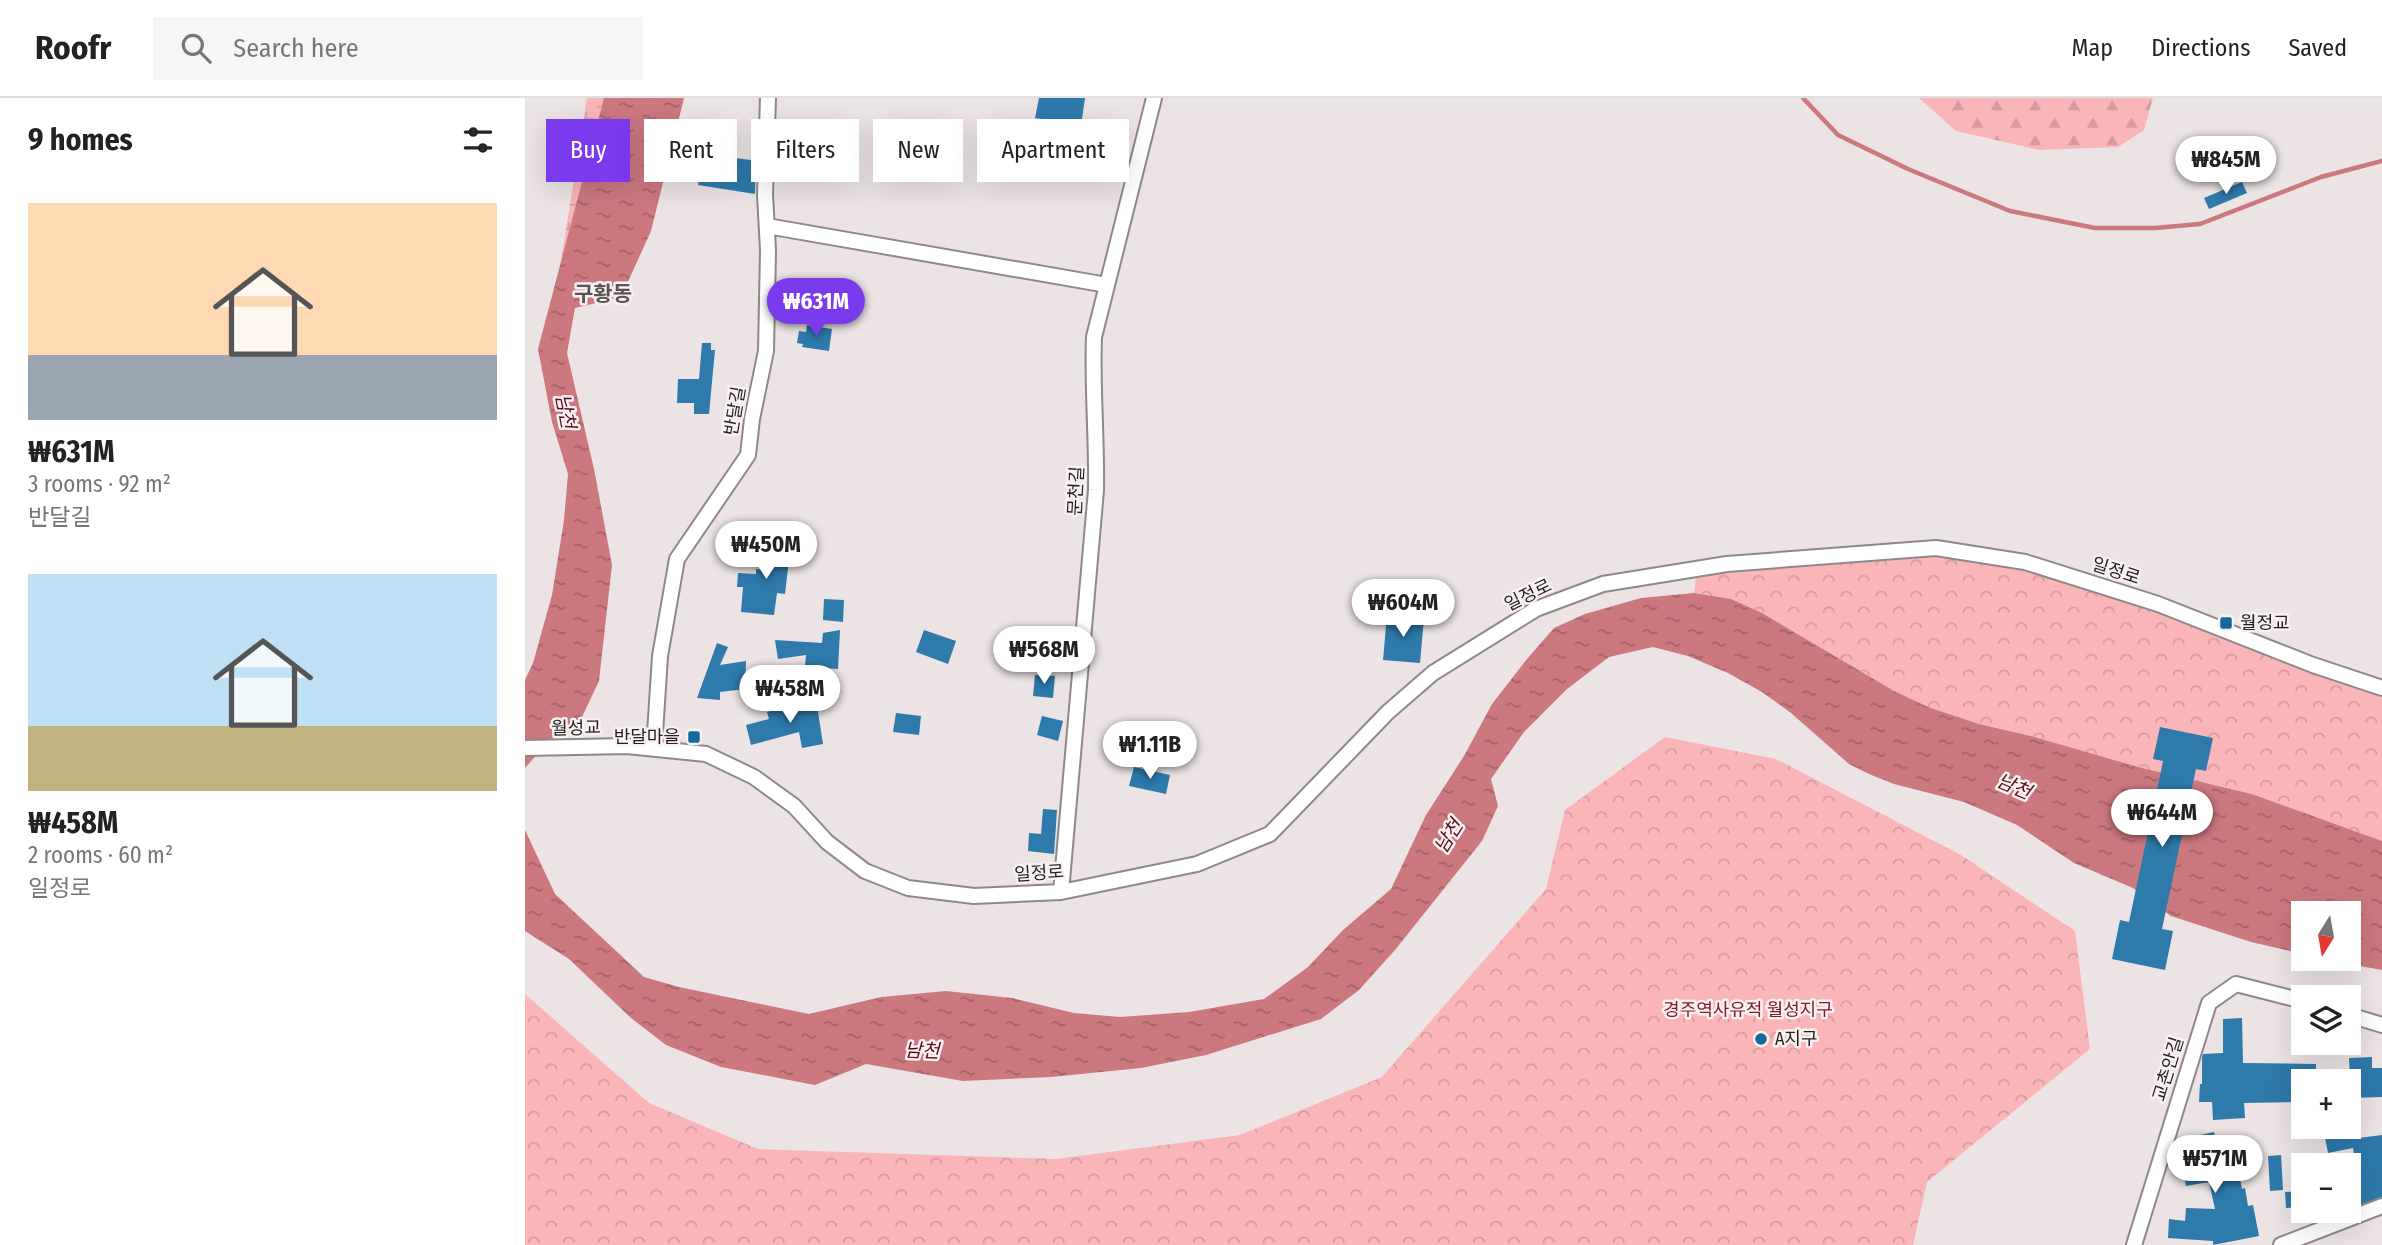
<!DOCTYPE html>
<html lang="en">
<head>
<meta charset="utf-8">
<style>
  body { margin:0; font-family:"Fira Sans Condensed","Noto Sans KR",sans-serif; background:#f6f6f6; color:#222; height:100vh; display:flex; flex-direction:column; font-size:26px; white-space:nowrap }
  * { box-sizing:border-box; margin:0 }
  p { font-size:23px; color:#767676 }
  .icon { flex:none; width:38px; height:38px; fill:none; stroke:currentColor; stroke-width:2; stroke-linecap:round; stroke-linejoin:round }
  .map { position:relative; flex:1; overflow:hidden }
  .sheet { display:flex; flex-direction:column; background:#fff; width:525px }
  .sheet>* { flex:none }
  .guide { position:absolute; left:21px; top:21px; width:665px; height:63px; display:flex; gap:14px }
  .needle { width:46px; rotate:191deg }
  .controls { position:absolute; left:1766px; top:803px; display:grid; gap:14px }
  .controls a { display:grid; place-items:center; width:70px; height:70px; border-radius:0px; background:#fff; box-shadow:0 7px 28px #0002; font-size:35px }
  .price { position:absolute; translate:-50% -60px; padding:0 16px; border-radius:24px; background:#fff; color:#222; font-size:23px; line-height:46px; filter:drop-shadow(0 2px 4px #0008) }
  .price::after { content:''; position:absolute; left:50%; top:42px; width:21px; height:16px; margin-left:-10px; background:inherit; clip-path:polygon(0 0,100% 0,50% 100%) }
  .price.current { background:#7c3aed; color:#fff }
  ul { padding:0; list-style:none }
  li { display:grid; align-content:center; gap:14px; height:371px; padding:0 28px }
  li span { display:grid; place-items:center; height:217px; border-radius:0px; color:#555 }
  li>.icon { margin-inline-start:auto }
  span .icon { width:126px; height:126px; fill:#fffc; stroke-width:1 }
  li b { font-size:30px }
  h2 { display:flex; justify-content:space-between; align-items:center; height:84px; padding:0 28px; font-size:30px }
  .chip { padding:0 24px; border-radius:0px; background:#fff; box-shadow:0 7px 28px #0002; font-size:24px; line-height:63px }
  .chip.current { background:#7c3aed; color:#fff }
  header { display:flex; align-items:center; gap:42px; box-sizing:border-box; height:98px; padding:0 35px; background:#fff; border-bottom:2px solid #e0e0e0 }
  header strong { font-size:33px }
  nav { display:flex; gap:38px; margin-inline-start:auto; font-size:24px }
  .search { width:490px; height:63px; background:#f6f6f6; display:flex; align-items:center; gap:18px; box-sizing:border-box; padding:0 24px; border-radius:0px; color:#767676; font-size:26px }
  main { display:flex; flex:1; min-height:0 }
  .map>svg:first-child { display:block }
</style>
</head>
<body>
<header>
<strong>Roofr</strong>
<div class="search"><svg class="icon" aria-label="search" viewBox="0 0 24 24"><circle cx="10" cy="10" r="6"/><path d="M15 15l6 6"/></svg>Search here</div>
<nav><a>Map</a><a>Directions</a><a>Saved</a></nav>
</header>
<main>
<section class="sheet">
<h2>9 homes<svg class="icon" aria-label="filters" viewBox="0 0 24 24"><path d="M4 7h16M4 17h16"/><circle cx="9" cy="7" r="2"/><circle cx="15" cy="17" r="2"/></svg></h2>
<ul>
<li><span style="background:linear-gradient(#ffd9b3 70%,#9aa5b1 0)"><svg class="icon" aria-label="home" viewBox="0 0 24 24"><path d="M3 11l9-7 9 7M6 9v11h12V9"/></svg></span><div><b>₩631M</b><p>3 rooms · 92 m²</p><p>반달길</p></div></li>
<li><span style="background:linear-gradient(#bfe0f5 70%,#c2b280 0)"><svg class="icon" aria-label="home" viewBox="0 0 24 24"><path d="M3 11l9-7 9 7M6 9v11h12V9"/></svg></span><div><b>₩458M</b><p>2 rooms · 60 m²</p><p>일정로</p></div></li>
</ul>
</section>
<div class="map">
<svg width="1857" height="1147" viewBox="0 0 1857 1147">
  <defs>
    <pattern id="forest-firs" width="22" height="20" patternUnits="userSpaceOnUse" patternTransform="scale(1.75)"><rect width="22" height="20" fill="#fab5b9"/><path d="M5 1l3.5 6h-7zM16 11l3.5 6h-7z" fill="#d69b9f"/></pattern>
    <pattern id="wetland-marsh" width="20" height="14" patternUnits="userSpaceOnUse" patternTransform="scale(1.75)"><rect width="20" height="14" fill="#fab5b9"/><path d="M1 5h8M5 5V1M11 12h8M15 12V8" fill="none" stroke="#d69b9f"/></pattern>
    <pattern id="park-crowns" width="20" height="18" patternUnits="userSpaceOnUse" patternTransform="scale(1.75)"><rect width="20" height="18" fill="#fab5b9"/><path d="M2 6a3 3 0 1 1 6 0M12 15a3 3 0 1 1 6 0" fill="none" stroke="#d69b9f"/></pattern>
    <pattern id="water-ripples" width="26" height="14" patternUnits="userSpaceOnUse" patternTransform="scale(1.75)"><rect width="26" height="14" fill="#cc787f"/><path d="M2 4q2-2 4 0t4 0M15 11q2-2 4 0t4 0" fill="none" stroke="#a56268"/></pattern>
  </defs>
  <rect width="100%" height="100%" fill="#ebe3e4"/>
  <path fill="url(#forest-firs)" d="M1394,0h234l-9,32 -26,17 -79,3 -83,-19z"/>
  <path fill="url(#wetland-marsh)" d="M62,0h17l-44,169z"/>
  <path fill="url(#park-crowns)" d="M1411,450l89,14 357,126v153l-130,-47 -110,-26 -111,-32 -52,-12 -52,-17 -33,-16 -132,-78 -32,-14 -36,-6 3,-24z
    M1140,639l111,22 185,96 114,76 15,118 -163,133 -14,63h-1388v-251l124,109 109,46 298,10 184,-24 142,-58 164,-188 19,-79z"/>
  <path fill="url(#water-ripples)" d="M79,0h80l-33,133 -30,66 -46,11 -8,45 27,116 18,96 -13,116 -17,36 -32,23 -25,28v-88l8,-17 19,-68 12,-75 4,-46 -16,-52 -14,-73z
    M1169,495l37,6 31,14 132,78 34,16 51,17 52,12 111,32 110,26 130,47v129l-61,-11h28v-45h-46v40l-52,-12 -80,-26 -38,-28 -59,-25 -57,-38 -53,-23 -70,-18 -25,-10 -20,-10 -58,-51 -29,-21 -34,-19 -40,-17 -35,-9 -44,10 -42,32 -43,43 -33,47 7,27 -16,35 -87,109 -36,40 -38,29 -115,36 -65,13 -90,9 -88,4 -97,-17 -51,21 -94,-18 -55,-22 -35,-27 -62,-59 -44,-28v-101l30,64 89,83 35,10 130,27 72,-17 65,-6 66,7 62,15 46,4 69,-5 75,-13 44,-32 35,-37 48,-41 35,-74 38,-59 28,-52 35,-45 27,-31 31,-14 56,-16z"/>
  <g fill="none" stroke-linecap="round" stroke-linejoin="round">
    <path stroke="#cc787f" stroke-width="4.5" d="M1278,0l35,37 70,34 102,42 85,17h60l45,-4 121,-47 61,-16"/>
  </g>
  <path fill="#2e7aab" d="M514,0h46l-4,28 -46,-8z
    M580,21l8,1 3,8 -7,5 -6,-1 -4,-7z
    M228,29l4,1 -2,66 -57,-9 5,-31 48,6z
    M1717,84l5,11 -38,16 -5,-11z
    M282,227l25,4 -3,22 -27,-4 1,-3 -6,-1 2,-12 7,1z
    M177,245h9v7h4l-6,64h-15v-11h-17l1,-24h21z
    M242,444l24,1 -6,51 -8,-1 -3,22 -33,-3 2,-25h-6l1,-14 18,1v-5l11,1z
    M299,501l20,1 -1,22 -20,-2z
    M862,517l37,3 -4,45 -37,-3z
    M315,532l-2,39 -33,-2 1,-12 -28,4 -3,-19 47,3 1,-10z
    M399,532l32,11 -8,23 -32,-12z
    M192,545l11,4 -8,18 26,-4 -1,28 -25,3v8l-23,-2z
    M510,577l20,1 -2,22 -20,-2z
    M291,601l7,45 -21,4 -3,-16 -48,13 -5,-20 23,-6 -2,-7z
    M371,615l25,3 -2,19 -26,-3z
    M517,618l21,5 -5,20 -21,-6z
    M1635,629l53,11 -7,33 -10,-2 -34,160 11,2 -8,39 -53,-11 8,-39 9,2 34,-161 -10,-2z
    M609,669l36,8 -4,19 -37,-8z
    M518,711l14,1 -3,44 -26,-3 1,-18 12,1z
    M1717,920l1,45 73,1v18h-13v20l-59,1 1,15 -32,2 -1,-18h-13l1,-18h2v-26l1,-4 20,-1v-34z
    M1847,959v11h10v29l-31,1 -2,-40z
    M1798,1029h16l2,9 16,-2 1,4 24,-3v62l-33,12v-23l9,-3 -5,-35 -25,5z
    M1689,1034l3,15 17,-3 8,45 3,-1 3,18 5,-1 6,31 -46,9v-4l-45,-3 1,-19 16,2 1,-13 29,1 -6,-27 -23,4 -5,-29 5,-1 -4,-17z
    M1756,1057l2,35 -13,1 -2,-35z
    M1778,1093v16l-17,1 -1,-16z"/>
  <g fill="none" stroke-linecap="round" stroke-linejoin="round">
    <defs>
      <path id="minor" d="M242,128l340,59
        M0,650l102,-2 79,8 48,23 40,29 33,36 38,29 43,17 66,8 87,-4 136,-28 73,-30 118,-122 45,-39 103,-64 67,-25 124,-20 209,-16 89,14 133,42 155,61 69,23
        M129,651l6,-93 17,-97 71,-104 4,-36 14,-68 2,-101 -3,-55 3,-97
        M536,794l35,-402c1,-51 -4,-102 -2,-153l60,-239
        M1824,917l33,10
        M1609,1147l75,-242 27,-19 67,17
        M1756,1147l101,-39"/>
    </defs>
    <use href="#minor" stroke="#8f8888" stroke-width="18"/>
    <use href="#minor" stroke="#fff" stroke-width="14"/>
  </g>
  <g fill="#126899" stroke="#f9f1f1" stroke-width="2.5">
    <rect x="1694" y="518" width="14" height="14" rx="3.5"/>
    <rect x="162" y="632" width="14" height="14" rx="3.5"/>
    <circle cx="1236" cy="941" r="7"/>
  </g>
  <g text-anchor="middle" stroke-width="5" stroke-linejoin="round" paint-order="stroke">
    <g font-size="18" fill="#221f20" stroke="#f9f1f1">
      <text transform="translate(210 313) rotate(-80)" y="6">반달길</text>
      <text transform="translate(551 393) rotate(-87)" y="6">문천길</text>
      <text transform="translate(1591 473) rotate(18)" y="6">일정로</text>
      <text transform="translate(1003 497) rotate(-26)" y="6">일정로</text>
      <text transform="translate(51 630) rotate(-1)" y="6">월성교</text>
      <text transform="translate(514 775) rotate(-4)" y="6">일정로</text>
      <text transform="translate(1643 971) rotate(-73)" y="6">교촌안길</text>
    </g>
    <g font-size="18" fill="#221f20" stroke="#f9f1f1" text-anchor="start">
      <text x="1715" y="531">월정교</text>
      <text x="155" y="645" text-anchor="end">반달마을</text>
      <text x="1250" y="947">A지구</text>
    </g>
    <g font-size="18" fill="#811c2f" stroke="#f9f1f1">
      <text x="1223" y="918">경주역사유적 월성지구</text>
    </g>
    <g font-size="19" font-style="italic" fill="#580a1b" stroke="#f9f1f1">
      <text transform="translate(41 313) rotate(79)" y="7">남천</text>
      <text transform="translate(1489 688) rotate(23)" y="7">남천</text>
      <text transform="translate(923 738) rotate(-58)" y="7">남천</text>
      <text transform="translate(397 952) rotate(2)" y="7">남천</text>
    </g>
    <g font-size="21" font-weight="bold" fill="#595353" stroke="#f9f1f1">
      <text x="78" y="203">구황동</text>
    </g>
  </g>
</svg>
<div class="controls">
<a><svg class="needle" viewBox="-14 -14 28 28"><path d="M0-13l5 13h-10z" fill="#e53935"/><path d="M0 13l5-13h-10z" fill="#767676"/></svg></a>
<a><svg class="icon" aria-label="layers" viewBox="0 0 24 24"><path d="M12 4l9 5-9 5-9-5zM3 14l9 5 9-5"/></svg></a>
<a>+</a>
<a>−</a>
</div>
<b class="price" style="left:1701px;top:98px">₩845M</b>
<b class="price current" style="left:291px;top:240px">₩631M</b>
<b class="price" style="left:241px;top:483px">₩450M</b>
<b class="price" style="left:878px;top:541px">₩604M</b>
<b class="price" style="left:519px;top:588px">₩568M</b>
<b class="price" style="left:265px;top:627px">₩458M</b>
<b class="price" style="left:625px;top:683px">₩1.11B</b>
<b class="price" style="left:1637px;top:751px">₩644M</b>
<b class="price" style="left:1690px;top:1097px">₩571M</b>
<div class="guide">
<a class="chip current">Buy</a>
<a class="chip">Rent</a>
<a class="chip">Filters</a>
<a class="chip">New</a>
<a class="chip">Apartment</a>
</div>
</div>
</main>
</body>
</html>
